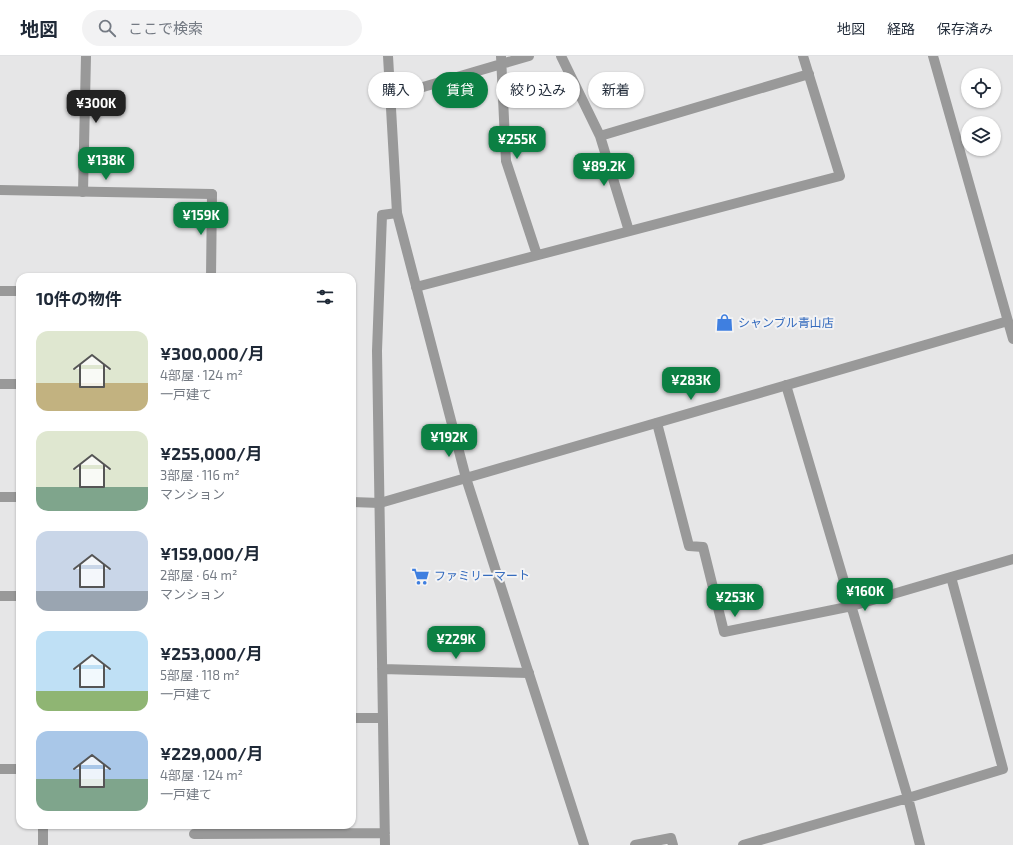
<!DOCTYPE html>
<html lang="ja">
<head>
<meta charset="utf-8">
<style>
  body { margin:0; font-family:"Exo 2","Noto Sans JP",sans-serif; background:#f2f2f3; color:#1f2937; height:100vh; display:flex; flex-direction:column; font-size:15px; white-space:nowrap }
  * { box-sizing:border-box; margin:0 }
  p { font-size:13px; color:#747a83 }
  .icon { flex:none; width:22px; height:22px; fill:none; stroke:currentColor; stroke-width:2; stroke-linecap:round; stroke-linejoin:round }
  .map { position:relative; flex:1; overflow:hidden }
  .details { position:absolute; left:16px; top:217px; width:340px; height:556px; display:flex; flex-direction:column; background:#fff; border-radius:12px; box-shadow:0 1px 3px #0004 }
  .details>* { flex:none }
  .guide { position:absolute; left:368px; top:16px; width:380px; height:36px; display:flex; gap:8px }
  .controls { position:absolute; left:961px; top:12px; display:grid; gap:8px }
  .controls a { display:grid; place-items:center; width:40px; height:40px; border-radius:50%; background:#fff; box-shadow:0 1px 3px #0004; font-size:20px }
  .price { position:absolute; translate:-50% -34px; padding:0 9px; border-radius:8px; background:#0b8043; color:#fff; font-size:13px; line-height:26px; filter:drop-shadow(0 1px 2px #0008) }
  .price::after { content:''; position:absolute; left:50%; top:24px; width:12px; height:9px; margin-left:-6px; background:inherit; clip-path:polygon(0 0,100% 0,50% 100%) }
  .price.selected { background:#222; color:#fff }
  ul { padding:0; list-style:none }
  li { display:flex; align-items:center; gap:12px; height:100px; padding:0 20px }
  li span { display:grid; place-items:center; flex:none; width:112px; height:80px; border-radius:12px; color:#555 }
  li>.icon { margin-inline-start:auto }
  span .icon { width:48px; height:48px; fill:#fffc; stroke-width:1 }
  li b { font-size:17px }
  h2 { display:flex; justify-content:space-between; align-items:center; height:48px; padding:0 20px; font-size:17px }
  .pill { padding:0 14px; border-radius:18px; background:#fff; box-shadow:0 1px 3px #0004; font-size:14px; line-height:36px }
  .pill.selected { background:#0b8043; color:#fff }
  header { display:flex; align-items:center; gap:24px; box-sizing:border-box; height:56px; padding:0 20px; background:#fff; border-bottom:1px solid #e0e1e3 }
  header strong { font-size:19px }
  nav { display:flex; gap:22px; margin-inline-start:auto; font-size:14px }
  .search { width:280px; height:36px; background:#f2f2f3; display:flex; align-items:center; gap:10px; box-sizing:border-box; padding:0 14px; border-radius:22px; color:#747a83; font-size:15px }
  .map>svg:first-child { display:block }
</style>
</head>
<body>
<header>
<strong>地図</strong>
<div class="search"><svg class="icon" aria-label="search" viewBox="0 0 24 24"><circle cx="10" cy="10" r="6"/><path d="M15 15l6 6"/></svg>ここで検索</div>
<nav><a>地図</a><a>経路</a><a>保存済み</a></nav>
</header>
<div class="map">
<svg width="1013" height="789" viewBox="0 0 1013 789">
  <rect width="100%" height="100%" fill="#e6e6e7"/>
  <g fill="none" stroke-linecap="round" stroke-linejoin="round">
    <path stroke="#999" stroke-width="10" d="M501,0l5,105 31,94
      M561,0l39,80 209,-62
      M389,41l140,-41
      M600,80l29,95
      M83,136l3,-136
      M211,221l1,-83
      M416,231l424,-111 -37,-120
      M0,235h20
      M0,328h20
      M786,329l122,413 12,47
      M657,367l32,123 14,1 21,85 128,-26 99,-29
      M0,540h20
      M382,613l147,4
      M352,662h31
      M0,713h20
      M194,778l191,-1
      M43,789v-20
      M385,789l-8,-494 5,-136 15,-2
      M635,789l36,-7 2,7
      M743,789l165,-47 95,-29 -52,-192 62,-18"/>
    <path stroke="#999" stroke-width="10" d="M388,0l9,157 69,265 118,367
      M933,0l80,283
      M0,134l212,4
      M0,441h20
      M352,446l28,1 628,-182"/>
  </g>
  <defs>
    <symbol id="shop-bare" viewBox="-9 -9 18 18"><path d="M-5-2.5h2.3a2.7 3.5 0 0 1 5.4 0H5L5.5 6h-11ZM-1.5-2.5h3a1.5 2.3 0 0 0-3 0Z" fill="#3f7fe0" stroke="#f3f3f4" stroke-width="2.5" paint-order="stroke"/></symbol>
    <symbol id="supermarket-bare" viewBox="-9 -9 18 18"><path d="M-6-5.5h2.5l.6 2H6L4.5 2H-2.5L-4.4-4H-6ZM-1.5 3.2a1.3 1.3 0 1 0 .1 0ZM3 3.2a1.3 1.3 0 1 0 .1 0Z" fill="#3f7fe0" stroke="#f3f3f4" stroke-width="2.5" paint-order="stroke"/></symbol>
  </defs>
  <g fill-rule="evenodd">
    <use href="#shop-bare" x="712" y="254" width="25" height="25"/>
    <use href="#supermarket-bare" x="408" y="508" width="25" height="25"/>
  </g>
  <g text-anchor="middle" stroke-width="4" stroke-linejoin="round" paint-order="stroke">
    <g font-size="12" fill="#366cbe" stroke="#f3f3f4" text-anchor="start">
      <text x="738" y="271">シャンブル青山店</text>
      <text x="434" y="524">ファミリーマート</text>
    </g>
  </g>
</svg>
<div class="controls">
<a><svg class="icon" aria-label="locate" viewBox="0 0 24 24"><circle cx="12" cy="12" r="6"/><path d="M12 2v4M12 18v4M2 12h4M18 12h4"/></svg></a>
<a><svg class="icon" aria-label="layers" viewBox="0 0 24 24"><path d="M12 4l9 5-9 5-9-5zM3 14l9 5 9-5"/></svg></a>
</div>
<b class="price selected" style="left:96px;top:68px">¥300K</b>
<b class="price" style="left:517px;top:104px">¥255K</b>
<b class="price" style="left:106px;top:125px">¥138K</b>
<b class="price" style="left:604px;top:131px">¥89.2K</b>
<b class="price" style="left:201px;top:180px">¥159K</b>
<b class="price" style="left:691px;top:345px">¥283K</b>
<b class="price" style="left:449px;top:402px">¥192K</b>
<b class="price" style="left:865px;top:556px">¥160K</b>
<b class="price" style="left:735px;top:562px">¥253K</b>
<b class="price" style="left:456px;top:604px">¥229K</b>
<div class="guide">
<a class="pill">購入</a>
<a class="pill selected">賃貸</a>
<a class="pill">絞り込み</a>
<a class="pill">新着</a>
</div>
<section class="details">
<h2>10件の物件<svg class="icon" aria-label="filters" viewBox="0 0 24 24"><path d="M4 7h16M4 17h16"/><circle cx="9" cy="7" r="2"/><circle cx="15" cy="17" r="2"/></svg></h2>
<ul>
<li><span style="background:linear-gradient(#dfe7d0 65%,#c2b280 0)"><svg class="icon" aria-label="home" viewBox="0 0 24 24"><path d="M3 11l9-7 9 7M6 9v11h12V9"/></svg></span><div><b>¥300,000/月</b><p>4部屋 · 124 m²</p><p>一戸建て</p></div></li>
<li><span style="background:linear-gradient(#dfe7d0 70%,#7fa58c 0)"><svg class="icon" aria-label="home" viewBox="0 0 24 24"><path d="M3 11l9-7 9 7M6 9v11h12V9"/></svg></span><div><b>¥255,000/月</b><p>3部屋 · 116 m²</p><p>マンション</p></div></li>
<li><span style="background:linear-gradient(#c9d6e8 75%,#9aa5b1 0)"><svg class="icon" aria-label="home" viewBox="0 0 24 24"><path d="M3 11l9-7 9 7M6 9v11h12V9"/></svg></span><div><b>¥159,000/月</b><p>2部屋 · 64 m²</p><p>マンション</p></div></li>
<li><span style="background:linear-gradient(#bfe0f5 75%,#8fb573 0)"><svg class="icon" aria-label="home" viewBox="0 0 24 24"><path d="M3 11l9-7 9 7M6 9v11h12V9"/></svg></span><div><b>¥253,000/月</b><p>5部屋 · 118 m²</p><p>一戸建て</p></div></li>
<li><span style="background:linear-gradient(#a9c7e8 60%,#7fa58c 0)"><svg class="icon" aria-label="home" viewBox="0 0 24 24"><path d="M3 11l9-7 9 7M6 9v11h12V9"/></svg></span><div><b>¥229,000/月</b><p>4部屋 · 124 m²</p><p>一戸建て</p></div></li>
</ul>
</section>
</div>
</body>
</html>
